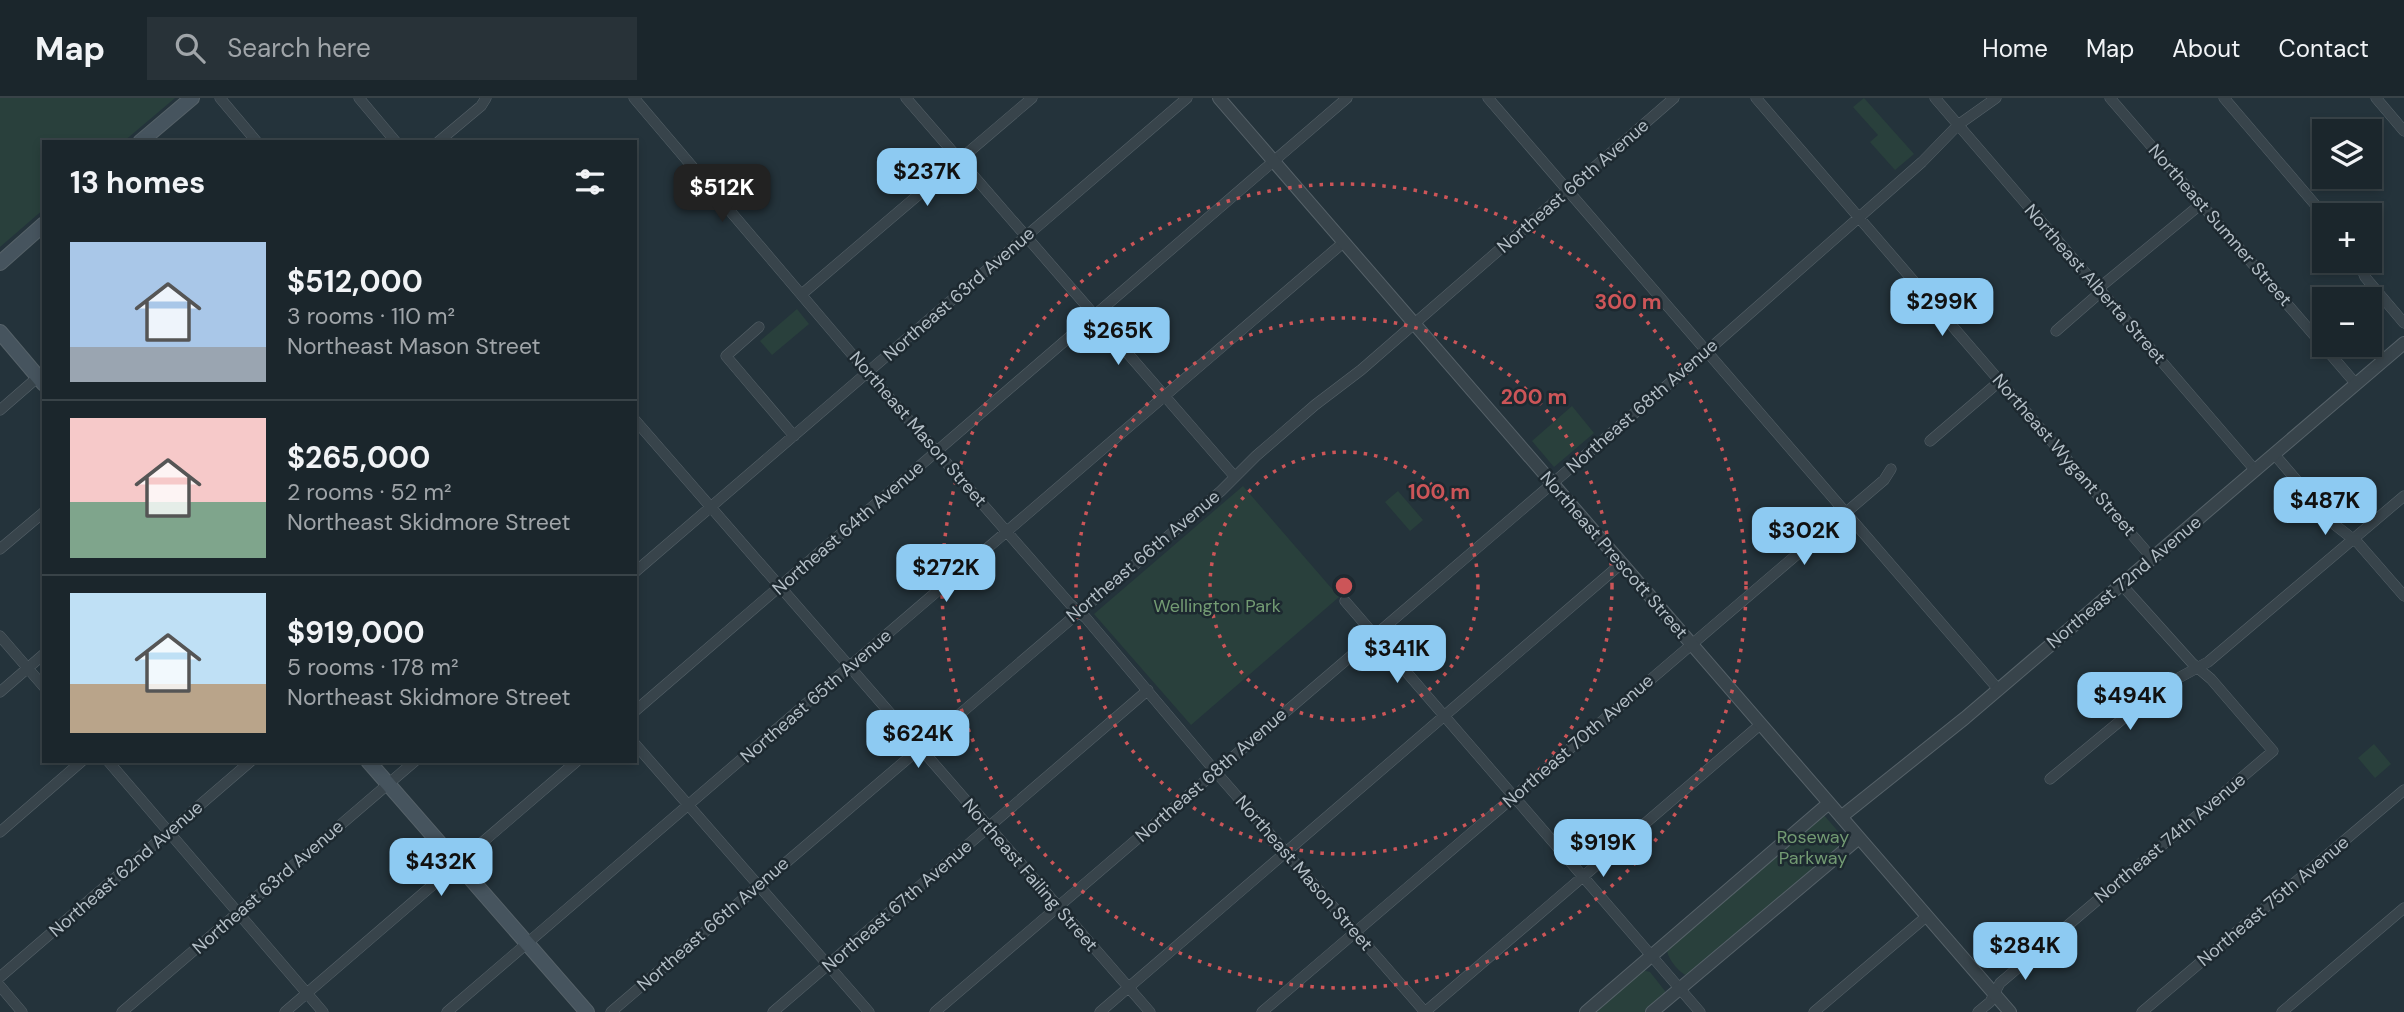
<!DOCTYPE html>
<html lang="en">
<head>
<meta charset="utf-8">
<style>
  body { margin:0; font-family:"DM Sans",sans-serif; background:#283238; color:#f1f3f6; height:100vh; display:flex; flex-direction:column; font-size:26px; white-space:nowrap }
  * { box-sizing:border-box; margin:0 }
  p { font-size:23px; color:#a0a5a9 }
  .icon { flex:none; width:38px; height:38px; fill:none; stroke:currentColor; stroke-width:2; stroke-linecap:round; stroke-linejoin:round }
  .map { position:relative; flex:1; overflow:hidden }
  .drawer { position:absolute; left:42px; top:42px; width:595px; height:623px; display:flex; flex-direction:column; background:#1b262c; border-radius:0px; box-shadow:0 4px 10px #0003,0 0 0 2px #394348 }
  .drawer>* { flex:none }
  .controls { position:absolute; left:2312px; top:21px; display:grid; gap:14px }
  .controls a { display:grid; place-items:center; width:70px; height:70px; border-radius:0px; background:#1b262c; box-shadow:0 4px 10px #0003,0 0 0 2px #394348; font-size:35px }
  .price { position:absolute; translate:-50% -60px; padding:0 16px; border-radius:14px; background:#8dcaf2; color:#111; font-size:23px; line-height:46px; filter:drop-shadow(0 2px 4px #0008) }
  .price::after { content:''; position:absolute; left:50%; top:42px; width:21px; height:16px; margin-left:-10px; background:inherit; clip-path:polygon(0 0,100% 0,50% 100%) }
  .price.current { background:#222; color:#fff }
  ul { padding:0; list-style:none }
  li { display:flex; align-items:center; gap:21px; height:175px; padding:0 28px }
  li+li { border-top:2px solid #394348 }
  li span { display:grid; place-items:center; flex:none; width:196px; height:140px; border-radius:0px; color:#555 }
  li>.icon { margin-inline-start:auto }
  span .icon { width:84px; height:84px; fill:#fffc; stroke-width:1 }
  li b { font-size:30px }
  h2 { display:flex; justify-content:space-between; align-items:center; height:84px; padding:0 28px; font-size:30px }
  header { display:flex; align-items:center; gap:42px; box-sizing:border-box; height:98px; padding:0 35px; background:#1b262c; border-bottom:2px solid #394348 }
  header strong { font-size:33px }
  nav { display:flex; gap:38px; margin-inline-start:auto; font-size:24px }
  .search { width:490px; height:63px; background:#283238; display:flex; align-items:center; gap:18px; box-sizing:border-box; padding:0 24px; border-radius:0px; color:#a0a5a9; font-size:26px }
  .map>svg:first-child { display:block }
</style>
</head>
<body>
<header>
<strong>Map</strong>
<div class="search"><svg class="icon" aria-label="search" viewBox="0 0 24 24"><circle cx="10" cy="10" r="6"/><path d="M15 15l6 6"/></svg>Search here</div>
<nav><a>Home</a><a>Map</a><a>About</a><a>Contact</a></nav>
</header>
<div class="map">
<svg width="2404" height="914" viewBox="0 0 2404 914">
  <rect width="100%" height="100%" fill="#24333b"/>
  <path fill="#29403c" d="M0,0h175l-52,44h-79v67l-44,38z
    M1864,0l50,56 -19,16 -25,-28 8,-7 -25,-28z
    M797,211l12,15 -37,31 -12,-14z
    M1572,308l22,27 -40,34 -22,-26z
    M1243,388l96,111 -148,128 -97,-111z
    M1398,393l25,29 -13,11 -25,-29z
    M2374,646l17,20 -16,14 -17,-20z
    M1823,716l25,29 -160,133c-9,-3 -20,-17 -21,-26z
    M1642,872l8,2 15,19v4l-18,17h-54z"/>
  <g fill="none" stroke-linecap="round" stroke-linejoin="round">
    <defs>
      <path id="minor" d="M220,0l37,44
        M359,0l37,44
        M634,0l233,274 203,232 16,14 129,153 210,241 336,-288
        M906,0l329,379
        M1488,0l510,591
        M1756,0l396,460
        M1935,0l320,372
        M2110,0l246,286
        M2224,0l100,117
        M2376,0l28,33
        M438,44l43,-36 5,-8
        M2359,163l6,16 39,46
        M802,196l230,-196
        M759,229l-33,29 68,80
        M2056,233l39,-34 4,-9 102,-84
        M0,312l38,-33
        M635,322l515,592
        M1930,343l70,-60
        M2274,356l61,71 23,18 46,53
        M0,451l44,-37
        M635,474l552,-474
        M1345,503l355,411
        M0,538l44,51
        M0,594l44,-38
        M635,613l712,-613
        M635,646l234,268
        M108,663l215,251
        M2050,681l110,-91 48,-26 196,-166
        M0,734l82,-71
        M0,879l251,-216
        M0,888l22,26
        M122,914l293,-251
        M285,914l292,-251
        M447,914l897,-770
        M611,914l610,-521 35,-35 59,-51 46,-35 313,-272
        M773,914l375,-322
        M935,914l771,-660 216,-190 36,-37 38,-27
        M1100,914l522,-449
        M1262,914l622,-532 7,-11
        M1814,914l113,-96
        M1978,914l12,-10 10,-19 273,-232 -62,-72 -19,-16 -71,-79
        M2142,914l262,-222
        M2282,914l122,-104"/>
      <path id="tertiary" d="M1219,0l791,914
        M1841,719l124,-99 439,-375
        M1586,914l243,-209
        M1652,914l207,-174"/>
      <path id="secondary" d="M140,44l52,-44
        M0,165l44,-39
        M0,234l44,52
        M368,663l219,251"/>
    </defs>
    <use href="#minor" stroke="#566269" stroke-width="11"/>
    <use href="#tertiary" stroke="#566269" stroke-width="14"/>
    <use href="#secondary" stroke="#566269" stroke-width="16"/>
    <use href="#minor" stroke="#38444b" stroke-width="10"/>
    <use href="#tertiary" stroke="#38444b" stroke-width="12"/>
    <use href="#secondary" stroke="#46545e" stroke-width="14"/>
  </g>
  <g fill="none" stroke="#cc5558" stroke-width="3.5" stroke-dasharray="3.5 7">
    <circle cx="1344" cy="488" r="134"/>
    <circle cx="1344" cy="488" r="268"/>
    <circle cx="1344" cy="488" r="402"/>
  </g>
  <g text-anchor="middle" stroke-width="5" stroke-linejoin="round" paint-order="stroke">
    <g font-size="18" fill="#b4bfc7" stroke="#1d2930">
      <text transform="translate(1573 88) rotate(-41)" y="6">Northeast 66th Avenue</text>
      <text transform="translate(2220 127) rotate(49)" y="6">Northeast Sumner Street</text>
      <text transform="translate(2095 186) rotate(49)" y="6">Northeast Alberta Street</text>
      <text transform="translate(959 196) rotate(-41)" y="6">Northeast 63rd Avenue</text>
      <text transform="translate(1642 308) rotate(-41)" y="6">Northeast 68th Avenue</text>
      <text transform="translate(918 331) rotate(49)" y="6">Northeast Mason Street</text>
      <text transform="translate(2064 357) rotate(49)" y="6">Northeast Wygant Street</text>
      <text transform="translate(848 430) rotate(-41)" y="6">Northeast 64th Avenue</text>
      <text transform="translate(1614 457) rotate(49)" y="6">Northeast Prescott Street</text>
      <text transform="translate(1143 458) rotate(-40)" y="6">Northeast 66th Avenue</text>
      <text transform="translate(2124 484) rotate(-40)" y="6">Northeast 72nd Avenue</text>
      <text transform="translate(816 598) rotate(-41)" y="6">Northeast 65th Avenue</text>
      <text transform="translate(1578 643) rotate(-41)" y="6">Northeast 70th Avenue</text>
      <text transform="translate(1211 677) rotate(-41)" y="6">Northeast 68th Avenue</text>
      <text transform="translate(2170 740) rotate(-40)" y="6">Northeast 74th Avenue</text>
      <text transform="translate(126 771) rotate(-41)" y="6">Northeast 62nd Avenue</text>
      <text transform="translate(1304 775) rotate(49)" y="6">Northeast Mason Street</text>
      <text transform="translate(1030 777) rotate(49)" y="6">Northeast Failing Street</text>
      <text transform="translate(268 789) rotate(-41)" y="6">Northeast 63rd Avenue</text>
      <text transform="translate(2273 803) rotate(-40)" y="6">Northeast 75th Avenue</text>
      <text transform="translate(897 808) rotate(-41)" y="6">Northeast 67th Avenue</text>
      <text transform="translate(713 826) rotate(-41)" y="6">Northeast 66th Avenue</text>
    </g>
    <g font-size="18" fill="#739b73" stroke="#1d2930">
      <text x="1217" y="514">Wellington Park</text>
      <text x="1813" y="745">Roseway<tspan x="1813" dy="21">Parkway</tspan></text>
    </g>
  </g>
  <circle cx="1344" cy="488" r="10" fill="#cc5558" stroke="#1d2930" stroke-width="3.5"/>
  <g font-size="21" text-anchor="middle" font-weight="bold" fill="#cc5558" stroke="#1d2930" stroke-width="5" stroke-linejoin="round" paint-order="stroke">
    <text x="1628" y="211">300 m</text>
    <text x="1534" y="306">200 m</text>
    <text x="1439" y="401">100 m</text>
  </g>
</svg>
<div class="controls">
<a><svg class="icon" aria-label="layers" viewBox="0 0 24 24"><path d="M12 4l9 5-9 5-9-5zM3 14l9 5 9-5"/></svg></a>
<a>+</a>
<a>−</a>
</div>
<b class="price" style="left:927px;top:110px">$237K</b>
<b class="price current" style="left:722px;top:126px">$512K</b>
<b class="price" style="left:1942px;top:240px">$299K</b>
<b class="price" style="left:1118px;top:269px">$265K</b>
<b class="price" style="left:2325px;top:439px">$487K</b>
<b class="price" style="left:1804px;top:469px">$302K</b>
<b class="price" style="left:946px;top:506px">$272K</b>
<b class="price" style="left:1397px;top:587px">$341K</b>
<b class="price" style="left:2130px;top:634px">$494K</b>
<b class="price" style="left:918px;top:672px">$624K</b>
<b class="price" style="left:1603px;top:781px">$919K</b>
<b class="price" style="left:441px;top:800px">$432K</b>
<b class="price" style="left:2025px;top:884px">$284K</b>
<section class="drawer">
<h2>13 homes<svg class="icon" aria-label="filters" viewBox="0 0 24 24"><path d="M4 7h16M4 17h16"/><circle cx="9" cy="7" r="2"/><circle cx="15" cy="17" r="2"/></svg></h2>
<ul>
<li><span style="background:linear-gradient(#a9c7e8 75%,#9aa5b1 0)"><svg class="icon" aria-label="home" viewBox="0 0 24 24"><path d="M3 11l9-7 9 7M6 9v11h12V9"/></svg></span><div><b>$512,000</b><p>3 rooms · 110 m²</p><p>Northeast Mason Street</p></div></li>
<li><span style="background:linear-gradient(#f6c9c9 60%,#7fa58c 0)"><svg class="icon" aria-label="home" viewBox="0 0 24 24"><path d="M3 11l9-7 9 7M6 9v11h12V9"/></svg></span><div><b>$265,000</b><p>2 rooms · 52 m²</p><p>Northeast Skidmore Street</p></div></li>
<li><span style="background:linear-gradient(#bfe0f5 65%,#b9a48a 0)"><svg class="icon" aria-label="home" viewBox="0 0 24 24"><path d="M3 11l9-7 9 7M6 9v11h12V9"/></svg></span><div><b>$919,000</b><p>5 rooms · 178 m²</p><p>Northeast Skidmore Street</p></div></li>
</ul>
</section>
</div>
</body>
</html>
